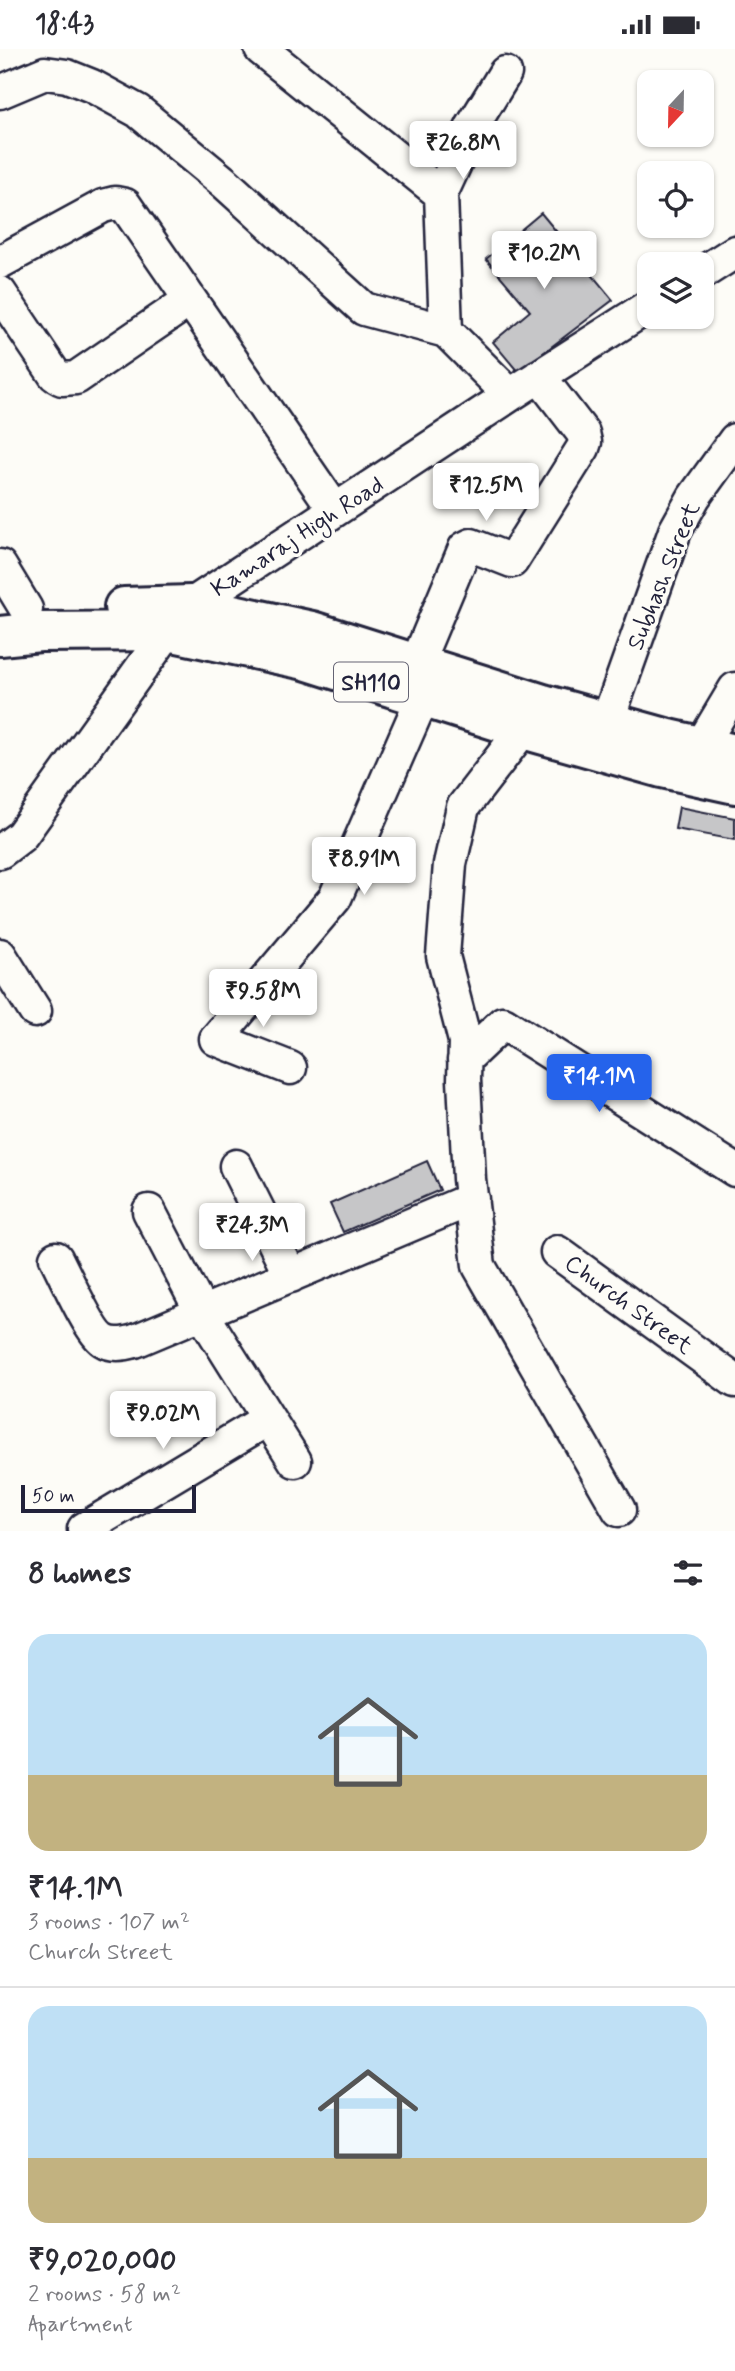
<!DOCTYPE html>
<html lang="en">
<head>
<meta charset="utf-8">
<style>
  body { margin:0; font-family:Mynerve,sans-serif; background:#f7f7f7; color:#2b2b33; height:100vh; display:flex; flex-direction:column; font-size:26px; white-space:nowrap }
  * { box-sizing:border-box; margin:0 }
  p { font-size:23px; color:#7c7c81 }
  .icon { flex:none; width:38px; height:38px; fill:none; stroke:currentColor; stroke-width:2; stroke-linecap:round; stroke-linejoin:round }
  .map { position:relative; height:1482px; overflow:hidden }
  .details { display:flex; flex-direction:column; background:#fff; flex:1 }
  .details>* { flex:none }
  .needle { width:46px; rotate:202deg }
  .tools { position:absolute; left:637px; top:21px; display:grid; gap:14px }
  .tools a { display:grid; place-items:center; width:77px; height:77px; border-radius:14px; background:#fff; box-shadow:0 2px 5px #0004; font-size:35px }
  .scale { position:absolute; left:21px; bottom:18px; width:175px; box-sizing:border-box; padding-left:7px; border:4px solid #22223b; border-top:0; font-size:19px; line-height:24px; white-space:nowrap; color:#22223b; -webkit-text-stroke:5px #fdfcf7; paint-order:stroke }
  .price { position:absolute; translate:-50% -60px; padding:0 16px; border-radius:7px; background:#fff; color:#222; font-size:23px; line-height:46px; filter:drop-shadow(0 2px 4px #0008) }
  .price::after { content:''; position:absolute; left:50%; top:42px; width:21px; height:16px; margin-left:-10px; background:inherit; clip-path:polygon(0 0,100% 0,50% 100%) }
  .price.selected { background:#2563eb; color:#fff }
  ul { padding:0; list-style:none }
  li { display:grid; align-content:center; gap:14px; height:371px; padding:0 28px }
  li+li { border-top:2px solid #e1e1e2 }
  li span { display:grid; place-items:center; height:217px; border-radius:21px; color:#555 }
  li>.icon { margin-inline-start:auto }
  span .icon { width:126px; height:126px; fill:#fffc; stroke-width:1 }
  li b { font-size:30px }
  h2 { display:flex; justify-content:space-between; align-items:center; height:84px; padding:0 28px; font-size:30px }
  .status { display:flex; justify-content:space-between; align-items:center; height:49px; padding:0 35px; background:#fff; direction:ltr }
  .status svg { height:19px; fill:currentColor }
  .map>svg:first-child { display:block }
</style>
</head>
<body>
<div class="status"><b>18:43</b><svg viewBox="0 0 49 12"><path d="M0 12V9h3v3zM5 12V6h3v6zM10 12V3h3v9zM15 12V0h3v12zM26 1h20v11H26zM47 4h2v5h-2z"/></svg></div>
<div class="map">
<svg width="735" height="1482" viewBox="0 0 735 1482">
  <rect width="100%" height="100%" fill="#fdfcf7"/>
  <filter id="ink" filterUnits="userSpaceOnUse"><feTurbulence type="fractalNoise" baseFrequency=".0143" numOctaves="2"/><feDisplacementMap in="SourceGraphic" scale="14" xChannelSelector="R" yChannelSelector="G"/><feConvolveMatrix kernelMatrix="1 2 1 2 8 2 1 2 1" color-interpolation-filters="sRGB"/></filter>
  <g filter="url(#ink)">
    <path fill="#c6c6c8" stroke="#22223b" stroke-width="2" d="M541,164l72,87 -95,72 -25,-30 37,-31 -44,-52z
      M679,758l56,11v22l-60,-11z
      M427,1112l13,29 -97,42 -13,-28z"/>
    <g fill="none" stroke-linecap="round" stroke-linejoin="round">
      <defs>
        <path id="minor" d="M261,0l180,145 5,137 64,64
          M0,43l45,-19 22,3 25,10 46,25 87,72 139,126 82,22
          M441,145l31,-67 33,-54
          M0,213l103,-56 12,-3 10,2 210,305
          M702,224l33,-21
          M0,244l55,82 7,4 14,-1 114,-78
          M0,517l26,43
          M416,616l49,-117 6,-3 41,16 71,-113 2,-6 -2,-9 -44,-57
          M537,662l-74,96 -13,57 -7,92 22,85 -1,39 5,99 10,87 140,244
          M607,673l68,-191 19,-34 41,-57
          M701,697l34,-57
          M0,803l21,-16 147,-205 23,-26 319,-210 139,-89
          M0,906l35,56
          M464,1011l39,-37 232,147
          M290,1019l-74,-29 119,-141 87,-199
          M236,1117l55,110
          M149,1162l53,102 93,148
          M557,1203l178,129
          M56,1209c8,15 34,74 47,82 9,6 22,4 32,1l337,-142
          M84,1480l184,-110"/>
        <path id="major" d="M124,558l67,-2 121,26 231,73 126,35 66,15
          M0,587l40,-4 128,-1 137,29 218,69 139,39 73,16"/>
      </defs>
      <use href="#minor" stroke="#22223b" stroke-width="37"/>
      <use href="#major" stroke="#22223b" stroke-width="44"/>
      <use href="#minor" stroke="#fdfcf7" stroke-width="32"/>
      <use href="#major" stroke="#fdfcf7" stroke-width="38"/>
    </g>
  </g>
  <g text-anchor="middle" stroke-width="7" stroke-linejoin="round" paint-order="stroke">
    <rect fill="#fdfcf7" stroke="#646373" stroke-width="2" x="334" y="613.5" width="74" height="39" rx="5"/>
    <g font-size="23" font-weight="bold" fill="#22223b">
      <text x="371" y="641">SH110</text>
    </g>
    <g font-size="24" fill="#22223b" stroke="#fdfcf7">
      <text transform="translate(297 487) rotate(-33)" y="8">Kamaraj High Road</text>
      <text transform="translate(663 527) rotate(-68)" y="8">Subhash Street</text>
      <text transform="translate(629 1255) rotate(36)" y="8">Church Street</text>
    </g>
  </g>
</svg>
<div class="tools">
<a><svg class="needle" viewBox="-14 -14 28 28"><path d="M0-13l5 13h-10z" fill="#e53935"/><path d="M0 13l5-13h-10z" fill="#7c7c81"/></svg></a>
<a><svg class="icon" aria-label="locate" viewBox="0 0 24 24"><circle cx="12" cy="12" r="6"/><path d="M12 2v4M12 18v4M2 12h4M18 12h4"/></svg></a>
<a><svg class="icon" aria-label="layers" viewBox="0 0 24 24"><path d="M12 4l9 5-9 5-9-5zM3 14l9 5 9-5"/></svg></a>
</div>
<div class="scale">50 m</div>
<b class="price" style="left:463px;top:132px">₹26.8M</b>
<b class="price" style="left:544px;top:242px">₹10.2M</b>
<b class="price" style="left:486px;top:474px">₹12.5M</b>
<b class="price" style="left:364px;top:848px">₹8.91M</b>
<b class="price" style="left:263px;top:980px">₹9.58M</b>
<b class="price selected" style="left:599px;top:1065px">₹14.1M</b>
<b class="price" style="left:252px;top:1214px">₹24.3M</b>
<b class="price" style="left:163px;top:1402px">₹9.02M</b>
</div>
<section class="details">
<h2>8 homes<svg class="icon" aria-label="filters" viewBox="0 0 24 24"><path d="M4 7h16M4 17h16"/><circle cx="9" cy="7" r="2"/><circle cx="15" cy="17" r="2"/></svg></h2>
<ul>
<li><span style="background:linear-gradient(#bfe0f5 65%,#c2b280 0)"><svg class="icon" aria-label="home" viewBox="0 0 24 24"><path d="M3 11l9-7 9 7M6 9v11h12V9"/></svg></span><div><b>₹14.1M</b><p>3 rooms · 107 m²</p><p>Church Street</p></div></li>
<li><span style="background:linear-gradient(#bfe0f5 70%,#c2b280 0)"><svg class="icon" aria-label="home" viewBox="0 0 24 24"><path d="M3 11l9-7 9 7M6 9v11h12V9"/></svg></span><div><b>₹9,020,000</b><p>2 rooms · 58 m²</p><p>Apartment</p></div></li>
</ul>
</section>
</body>
</html>
